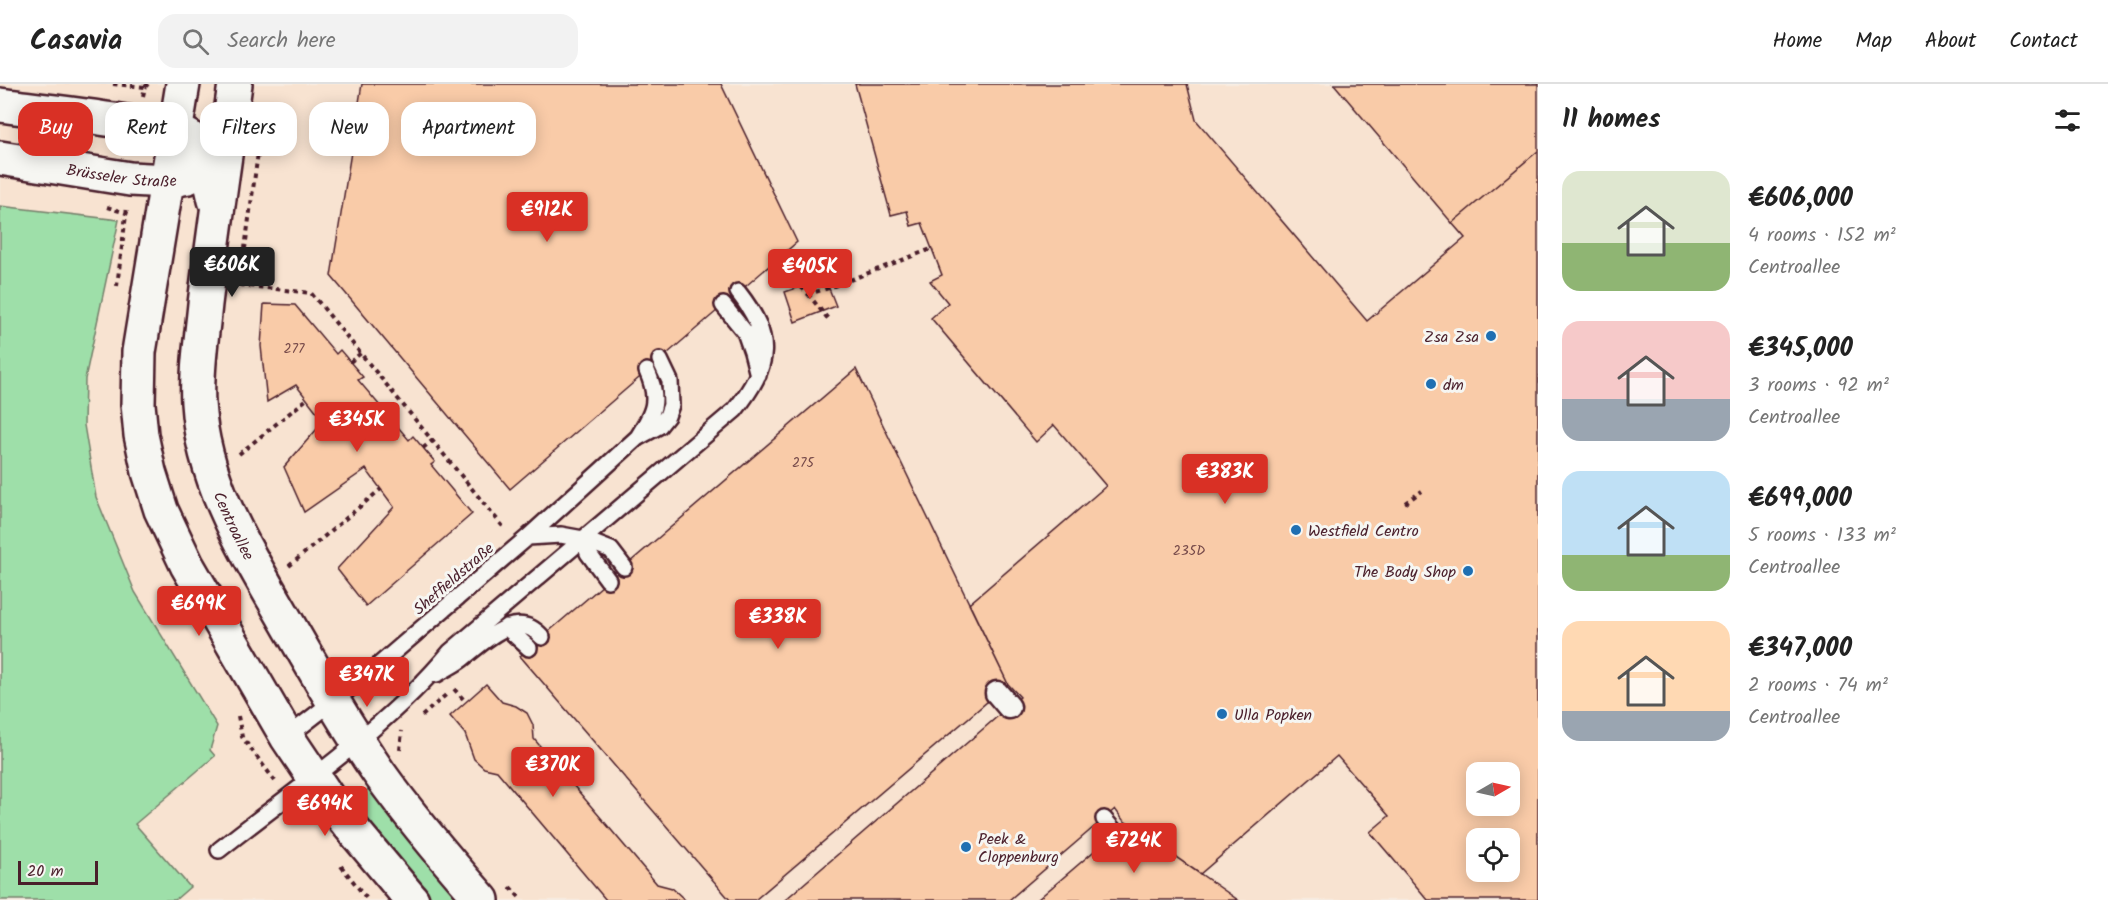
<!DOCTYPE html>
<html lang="en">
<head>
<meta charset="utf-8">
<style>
  body { margin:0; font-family:Kalam,sans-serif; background:#f2f2f2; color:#222; height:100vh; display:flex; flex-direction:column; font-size:22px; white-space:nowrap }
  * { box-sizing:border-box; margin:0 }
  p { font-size:20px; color:#767676 }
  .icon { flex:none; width:33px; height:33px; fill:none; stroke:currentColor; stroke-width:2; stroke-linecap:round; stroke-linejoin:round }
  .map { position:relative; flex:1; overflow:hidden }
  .panel { display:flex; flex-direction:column; background:#fff; width:570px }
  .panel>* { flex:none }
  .guide { position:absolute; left:18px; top:18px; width:570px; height:54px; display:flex; gap:12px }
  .needle { width:39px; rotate:81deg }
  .controls { position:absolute; left:1466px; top:678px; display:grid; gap:12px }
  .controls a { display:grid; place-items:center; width:54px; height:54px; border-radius:12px; background:#fff; box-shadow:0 3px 15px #0003; font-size:30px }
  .scale { position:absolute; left:18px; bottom:15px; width:80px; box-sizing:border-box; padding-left:6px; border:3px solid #4a1f2b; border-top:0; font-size:16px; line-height:21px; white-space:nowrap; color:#4a1f2b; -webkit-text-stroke:4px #f6f6f2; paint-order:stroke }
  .price { position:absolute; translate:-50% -51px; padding:0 14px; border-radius:6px; background:#d93025; color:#fff; font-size:20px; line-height:39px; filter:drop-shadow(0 2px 3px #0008) }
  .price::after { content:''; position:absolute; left:50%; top:36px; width:18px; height:14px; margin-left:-9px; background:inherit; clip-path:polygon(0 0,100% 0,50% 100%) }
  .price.on { background:#222; color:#fff }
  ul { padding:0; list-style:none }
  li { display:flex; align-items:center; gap:18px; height:150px; padding:0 24px }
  li span { display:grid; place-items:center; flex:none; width:168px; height:120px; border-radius:18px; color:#555 }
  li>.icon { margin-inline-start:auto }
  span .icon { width:72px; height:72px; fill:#fffc; stroke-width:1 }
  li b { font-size:26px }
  h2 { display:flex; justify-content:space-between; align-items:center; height:72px; padding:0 24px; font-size:26px }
  .chip { padding:0 21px; border-radius:18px; background:#fff; box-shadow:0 3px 15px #0003; font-size:21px; line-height:54px }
  .chip.on { background:#d93025; color:#fff }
  header { display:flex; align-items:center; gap:36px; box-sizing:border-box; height:84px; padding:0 30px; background:#fff; border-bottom:2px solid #e0e0e0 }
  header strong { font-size:28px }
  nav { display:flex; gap:33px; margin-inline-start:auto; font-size:21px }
  .search { width:420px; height:54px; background:#f2f2f2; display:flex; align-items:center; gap:15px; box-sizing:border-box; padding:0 21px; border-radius:18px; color:#767676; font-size:22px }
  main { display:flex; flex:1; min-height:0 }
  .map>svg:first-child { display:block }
</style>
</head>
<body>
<header>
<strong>Casavia</strong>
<div class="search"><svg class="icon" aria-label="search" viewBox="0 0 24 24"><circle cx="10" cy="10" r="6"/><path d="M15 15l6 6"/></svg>Search here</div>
<nav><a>Home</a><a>Map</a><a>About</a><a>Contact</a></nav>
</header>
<main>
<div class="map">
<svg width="1538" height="816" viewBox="0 0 1538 816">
  <rect width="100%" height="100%" fill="#f7ede3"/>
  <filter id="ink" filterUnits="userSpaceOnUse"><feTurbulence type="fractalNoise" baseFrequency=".0167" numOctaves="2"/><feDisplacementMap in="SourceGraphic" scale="12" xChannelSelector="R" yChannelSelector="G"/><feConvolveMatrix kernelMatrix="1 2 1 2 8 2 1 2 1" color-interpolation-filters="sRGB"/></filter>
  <g filter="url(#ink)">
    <path fill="#f8e3d1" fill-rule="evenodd" d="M0,0h1538v816h-1538zM1476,688h33v34h-33zM1476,754h33v34h-33z"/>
    <path fill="#9edfa9" stroke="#747f6a" stroke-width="1.5" d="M0,122l119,14 -34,159 -1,46 12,72 39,95 82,134 -7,24 5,6 -80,68 55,63 -15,13h-175z
      M373,702l95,114h-36l-82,-97z"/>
    <path fill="#f9cba8" stroke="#4a1f2b" stroke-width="1.5" fill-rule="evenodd" d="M362,0h359l76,158 -287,247 -179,-213z
      M855,0h332l9,36 171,201 98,-83 -13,-15 86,-72v749h-110l-58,-68 19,-16 -52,-60 -137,118 -77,-54 -8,-11 -106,91h-224l235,-203 -12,-13 -39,-80 137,-118 -52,-61 -18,17 -105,-124 17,-15 -18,-22 12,-6 -20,-52 -11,3 -4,-15 -16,4zM1476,688h33v34h-33zM1476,754h33v34h-33z
      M1334,0h204v67l-86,72z
      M825,194l11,28 -41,16 -10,-30z
      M264,220l31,1 41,49 4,-4 23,27 -5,3 51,60 4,-4 22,26 -4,3 41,49 -106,92 -29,-37 57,-62 -28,-38 -62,43 -20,-45 40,-46 -28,-36 -29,17 -6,-56z
      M856,285l152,315 -253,216h-25l-210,-244z
      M486,600l16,18 14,4 11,7 6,12 1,14 123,145 15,4 13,12h-79l-109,-129 -13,-3 -10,-9 -9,-25 -15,-18z
      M1127,739l111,77h-201z"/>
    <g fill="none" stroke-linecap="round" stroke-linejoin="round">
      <defs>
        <path id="service" d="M723,221l22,27 7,20 6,23
          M638,353c16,-25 22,-37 9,-66
          M528,453l33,-2 22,4 28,11 13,17
          M583,455l5,14 20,27
          M506,543l23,21
          M437,590c8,-5 17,-9 25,-15 22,-17 54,-52 80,-22
          M287,653l85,-66 156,-134 109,-99 22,-12 8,-10 4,-11 -1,-24 -10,-21
          M1104,735l12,14
          M219,766c77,-61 169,-123 231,-198l285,-242c36,-45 39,-72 3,-118"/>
        <path id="pedestrian" d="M997,609l12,14"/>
        <g id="tertiary">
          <path d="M183,0l-44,268 -1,52 3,31 8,37 12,38 26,55 100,172 47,70 78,93"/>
          <path id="s1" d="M235,0c-10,73 -21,146 -30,220 -3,32 -9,66 -7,99 5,80 48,148 87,216 30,52 60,105 94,154 32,45 67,86 103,127"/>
          <path d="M0,21c28,4 176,20 189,32 15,13 22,44 26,63"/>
          <path id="s2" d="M0,74l130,21 37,2 21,-4"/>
        </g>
      </defs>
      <use href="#service" stroke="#4a1f2b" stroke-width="20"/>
      <use href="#pedestrian" stroke="#4a1f2b" stroke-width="27"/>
      <use href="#tertiary" stroke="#4a1f2b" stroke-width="38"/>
      <path stroke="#4a1f2b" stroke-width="4" stroke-dasharray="4.5 4.5" stroke-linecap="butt" d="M113,0l32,3
        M143,12l2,-9 3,-3
        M107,123l22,7
        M776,177l32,33 21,-6 102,-39
        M240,201l20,-147
        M240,201l71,8 194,236
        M117,202l10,-79
        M808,210l20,25
        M350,278l11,-9
        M423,364l10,-8
        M239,370l68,-55
        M1405,419l17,-12
        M289,482l92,-77
        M454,605l11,12
        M238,632l4,21 33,44
        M422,632l26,-23
        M400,666l2,-19
        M1129,765l11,13
        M341,782l27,34
        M510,803l12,13"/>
      <use href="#service" stroke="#f6f6f2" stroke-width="15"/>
      <use href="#pedestrian" stroke="#f6f6f2" stroke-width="22"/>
      <use href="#tertiary" stroke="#f6f6f2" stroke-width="33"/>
    </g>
  </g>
  <g fill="#1f6fb2" stroke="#f6f6f2" stroke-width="2">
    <circle cx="1491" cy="252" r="6"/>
    <circle cx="1431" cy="300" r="6"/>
    <circle cx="1296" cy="446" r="6"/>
    <circle cx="1468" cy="487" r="6"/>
    <circle cx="1222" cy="630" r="6"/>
    <circle cx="966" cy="763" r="6"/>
  </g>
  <g text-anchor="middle" stroke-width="6" stroke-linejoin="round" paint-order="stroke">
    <g font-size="14" fill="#764a4a">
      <text x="294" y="269">277</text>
      <text x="803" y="383">275</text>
      <text x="1189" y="471">235D</text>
    </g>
    <g font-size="16" fill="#4a1f2b" stroke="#f6f6f2">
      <text dy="6" stroke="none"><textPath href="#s2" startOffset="123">Brüsseler Straße</textPath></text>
      <text dy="6" stroke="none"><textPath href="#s1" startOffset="450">Centroallee</textPath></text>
      <text transform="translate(453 494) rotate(-41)" y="6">Sheffieldstraße</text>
    </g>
    <g font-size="16" fill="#4a1f2b" stroke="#f6f6f2" text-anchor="start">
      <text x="1479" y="258" text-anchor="end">Zsa Zsa</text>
      <text x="1443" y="306">dm</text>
      <text x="1308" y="452">Westfield Centro</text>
      <text x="1456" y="493" text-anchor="end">The Body Shop</text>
      <text x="1234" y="636">Ulla Popken</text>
      <text x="978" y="760">Peek &amp;<tspan x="978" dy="18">Cloppenburg</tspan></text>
    </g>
  </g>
</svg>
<div class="controls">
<a><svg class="needle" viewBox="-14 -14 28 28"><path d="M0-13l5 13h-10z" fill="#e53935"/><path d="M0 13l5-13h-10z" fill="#767676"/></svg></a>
<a><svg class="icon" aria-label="locate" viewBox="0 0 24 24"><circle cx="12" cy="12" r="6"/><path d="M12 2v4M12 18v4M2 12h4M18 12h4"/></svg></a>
</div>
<div class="scale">20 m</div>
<b class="price" style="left:547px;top:159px">€912K</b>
<b class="price on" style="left:232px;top:214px">€606K</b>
<b class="price" style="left:810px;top:216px">€405K</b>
<b class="price" style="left:357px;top:369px">€345K</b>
<b class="price" style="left:1225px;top:421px">€383K</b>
<b class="price" style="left:199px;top:553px">€699K</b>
<b class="price" style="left:778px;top:566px">€338K</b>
<b class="price" style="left:367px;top:624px">€347K</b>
<b class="price" style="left:553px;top:714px">€370K</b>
<b class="price" style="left:325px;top:753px">€694K</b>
<b class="price" style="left:1134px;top:790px">€724K</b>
<div class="guide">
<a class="chip on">Buy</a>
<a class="chip">Rent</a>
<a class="chip">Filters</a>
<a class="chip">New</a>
<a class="chip">Apartment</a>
</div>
</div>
<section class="panel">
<h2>11 homes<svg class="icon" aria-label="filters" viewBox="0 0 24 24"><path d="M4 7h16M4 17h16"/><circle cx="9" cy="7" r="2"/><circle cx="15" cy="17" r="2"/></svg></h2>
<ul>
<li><span style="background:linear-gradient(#dfe7d0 60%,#8fb573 0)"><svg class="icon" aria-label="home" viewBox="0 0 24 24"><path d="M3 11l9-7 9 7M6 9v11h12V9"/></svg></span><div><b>€606,000</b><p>4 rooms · 152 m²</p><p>Centroallee</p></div></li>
<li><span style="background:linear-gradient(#f6c9c9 65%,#9aa5b1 0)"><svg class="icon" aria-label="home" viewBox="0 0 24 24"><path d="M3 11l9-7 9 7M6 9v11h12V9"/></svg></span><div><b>€345,000</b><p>3 rooms · 92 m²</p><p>Centroallee</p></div></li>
<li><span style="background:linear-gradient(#bfe0f5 70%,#8fb573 0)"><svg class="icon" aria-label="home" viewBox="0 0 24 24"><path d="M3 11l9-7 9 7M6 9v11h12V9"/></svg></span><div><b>€699,000</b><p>5 rooms · 133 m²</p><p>Centroallee</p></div></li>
<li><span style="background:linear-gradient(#ffd9b3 75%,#9aa5b1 0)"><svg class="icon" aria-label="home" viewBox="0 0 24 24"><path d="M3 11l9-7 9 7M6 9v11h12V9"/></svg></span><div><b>€347,000</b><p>2 rooms · 74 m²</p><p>Centroallee</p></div></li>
</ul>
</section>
</main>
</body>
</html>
